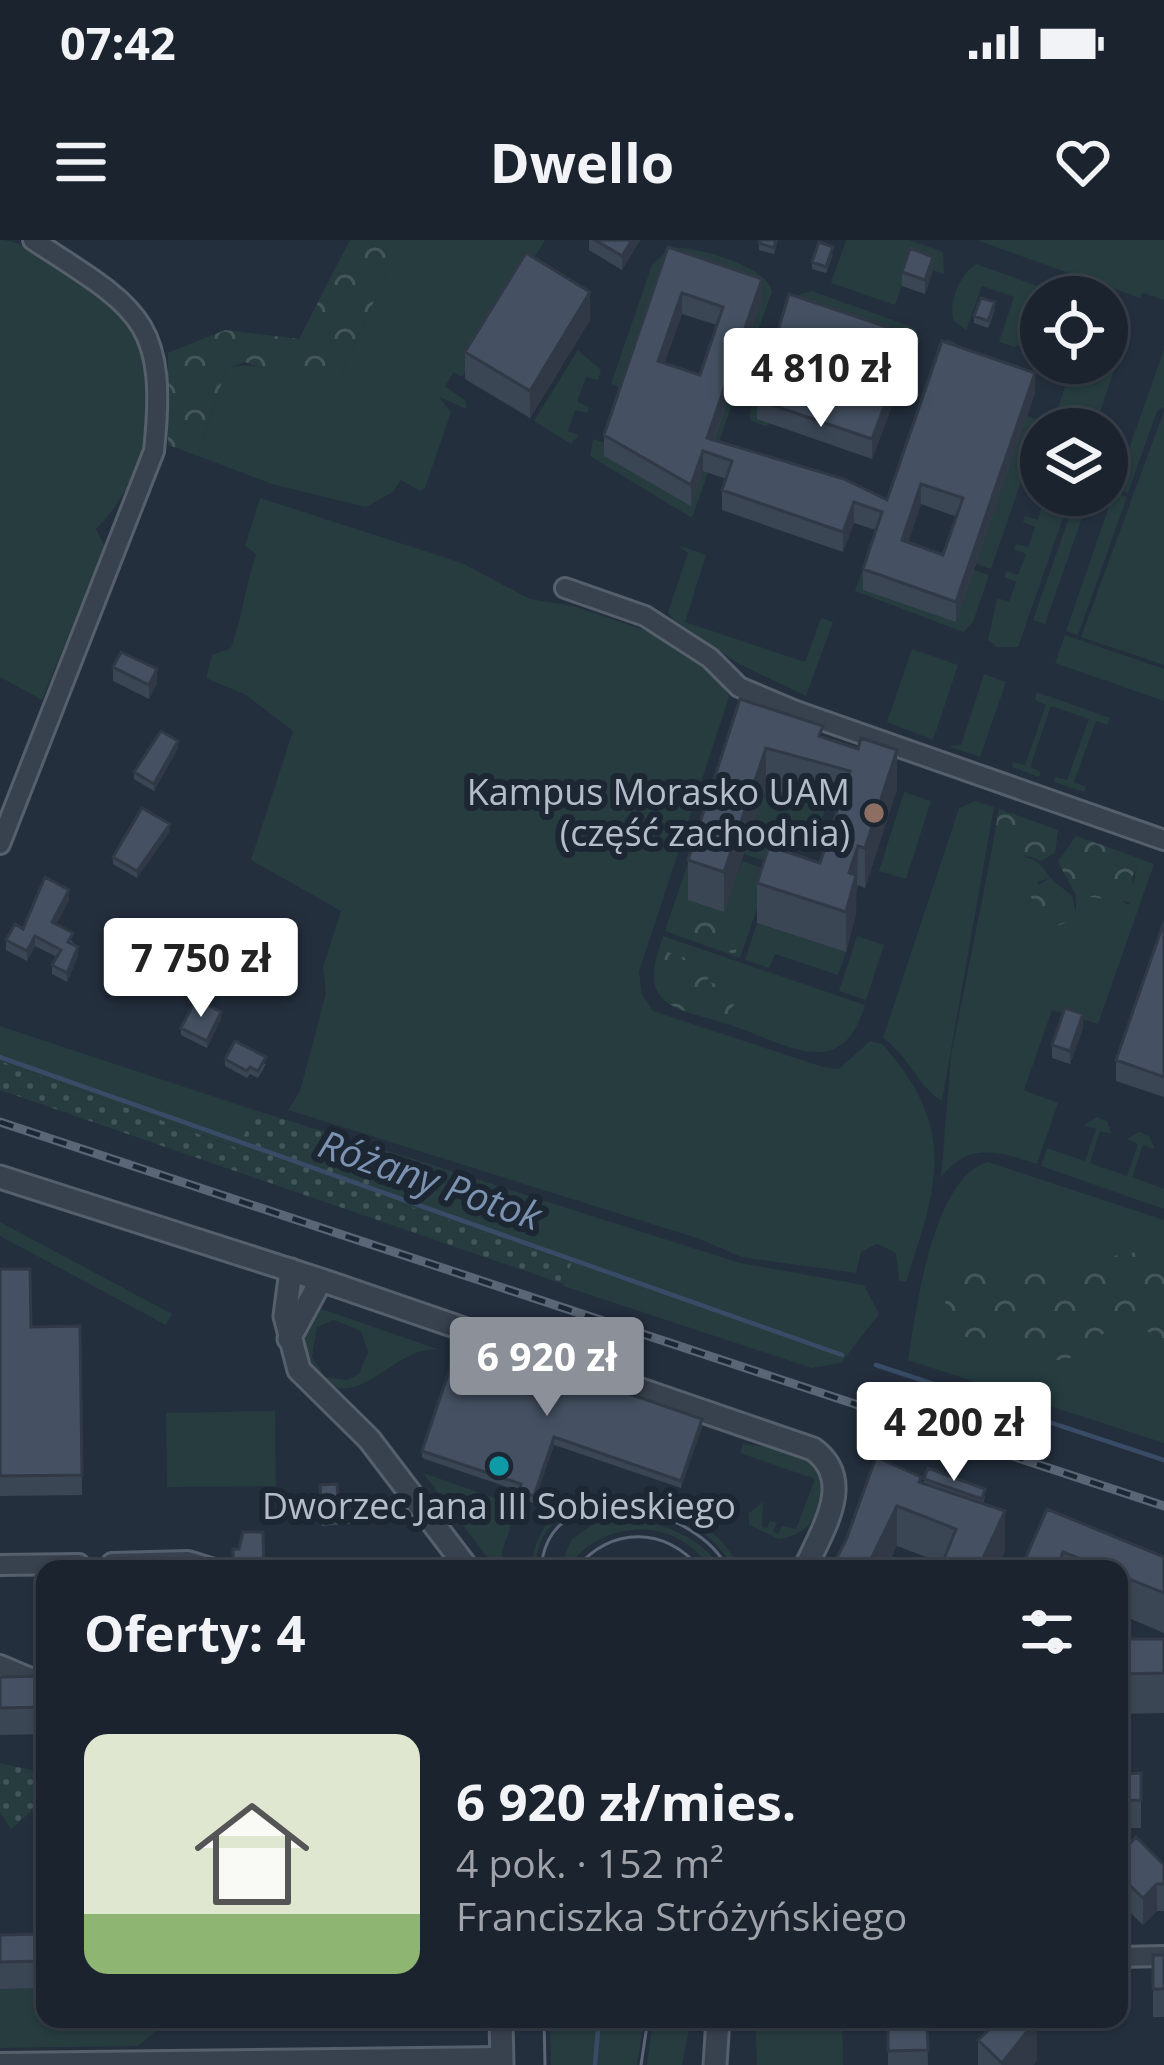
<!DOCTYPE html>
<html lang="pl">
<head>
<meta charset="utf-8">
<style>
  body { margin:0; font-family:"Open Sans",sans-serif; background:#242b36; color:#f1f3f6; height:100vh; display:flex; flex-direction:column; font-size:45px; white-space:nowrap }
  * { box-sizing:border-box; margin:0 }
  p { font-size:39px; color:#a0a4aa }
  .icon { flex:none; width:66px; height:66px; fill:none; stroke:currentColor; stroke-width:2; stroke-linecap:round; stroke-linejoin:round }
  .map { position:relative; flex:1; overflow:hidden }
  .side { position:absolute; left:36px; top:1320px; width:1092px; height:468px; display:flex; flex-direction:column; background:#1b232e; border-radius:24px; box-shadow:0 3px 9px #0004,0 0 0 3px #39404a }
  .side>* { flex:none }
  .buttons { position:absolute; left:1020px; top:36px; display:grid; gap:24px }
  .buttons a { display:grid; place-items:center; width:108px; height:108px; border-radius:50%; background:#1b232e; box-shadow:0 3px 9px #0004,0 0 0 3px #39404a; font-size:60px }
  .price { position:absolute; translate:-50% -102px; padding:0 27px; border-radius:12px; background:#fff; color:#222; font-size:39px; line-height:78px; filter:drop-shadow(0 3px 6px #0008) }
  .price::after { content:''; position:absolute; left:50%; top:72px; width:36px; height:27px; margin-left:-18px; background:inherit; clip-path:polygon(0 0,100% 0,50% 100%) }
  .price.current { background:#8c9099; color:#fff }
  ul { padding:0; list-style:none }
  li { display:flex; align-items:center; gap:36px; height:300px; padding:0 48px }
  li span { display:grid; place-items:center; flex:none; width:336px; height:240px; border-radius:24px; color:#555 }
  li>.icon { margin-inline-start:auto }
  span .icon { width:144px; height:144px; fill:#fffc; stroke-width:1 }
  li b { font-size:51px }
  h2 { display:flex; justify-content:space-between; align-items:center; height:144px; padding:0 48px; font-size:51px }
  .status { display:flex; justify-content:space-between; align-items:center; height:84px; padding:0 60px; background:#1b232e; direction:ltr }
  .status svg { height:33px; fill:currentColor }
  header { display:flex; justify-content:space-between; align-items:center; height:156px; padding:0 48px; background:#1b232e; font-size:54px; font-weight:700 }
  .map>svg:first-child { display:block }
</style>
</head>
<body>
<div class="status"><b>07:42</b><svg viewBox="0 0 49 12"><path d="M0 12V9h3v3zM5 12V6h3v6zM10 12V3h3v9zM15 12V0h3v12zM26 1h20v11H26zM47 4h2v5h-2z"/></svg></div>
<header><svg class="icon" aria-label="menu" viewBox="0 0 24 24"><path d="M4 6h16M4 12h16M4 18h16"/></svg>Dwello<svg class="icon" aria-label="heart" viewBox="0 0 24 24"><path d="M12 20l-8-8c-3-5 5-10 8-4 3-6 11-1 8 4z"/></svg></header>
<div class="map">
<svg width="1164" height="1825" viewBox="0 0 1164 1825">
  <defs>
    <pattern id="forest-crowns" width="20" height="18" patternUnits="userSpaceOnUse" patternTransform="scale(3)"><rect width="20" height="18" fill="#263c3f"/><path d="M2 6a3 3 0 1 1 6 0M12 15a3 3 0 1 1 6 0" fill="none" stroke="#435659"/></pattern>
    <pattern id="park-dots" width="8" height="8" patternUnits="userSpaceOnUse" patternTransform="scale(3)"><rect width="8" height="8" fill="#263c3f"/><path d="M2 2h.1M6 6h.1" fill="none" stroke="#435659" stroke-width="1.8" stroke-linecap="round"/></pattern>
  </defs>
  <rect width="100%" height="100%" fill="#242f3e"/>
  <path fill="#263c3f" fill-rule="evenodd" d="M0,0c24,0 45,21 64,34 30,19 75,47 85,84 16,55 -14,133 -53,171l9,17 -63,154 -42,-23z
    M402,0h143l-83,137 -8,-5 -9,14 20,14 2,9 -28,-12 12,15 -26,76 -5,3 -19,-11 -8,12 -27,15 -94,-23 -74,-28 28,-87c38,-14 70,21 110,16z
    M846,0h63l34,12 1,22 -34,-11 -15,42 -64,-22z
    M976,0h188v60l-21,-7 -3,5z
    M670,8c26,-2 95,17 102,43l-80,227 -102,-62 3,-17 15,5 82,61 72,-206 -94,-32 -58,171 -8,-3 19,-47 -10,-4 41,-119z
    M976,24l93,33h-28l-12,42 -14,8 -16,-5 15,-45 -32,-11 -16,44 -13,-10c-4,-20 7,-45 23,-56z
    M812,51l103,37 5,13 -17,54 -8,-2 12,-27 -142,60 -13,-5 -3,-6 42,-118z
    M1107,70l24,12 -37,107h-43l14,-42 -9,-24h51z
    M948,99l21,12 -106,238 111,-19 15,5 -16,47 -10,10 -108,-41 84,-247z
    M1164,109v58l-7,4 -29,82 -13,-4z
    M578,110l23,20 -3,10 -12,-3 -9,25 12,5 -2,6 -12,-3 -7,21 11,4 -8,9 -37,-23z
    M1164,171v254l-83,-28z
    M1027,176l15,5 -51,148 -15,-5z
    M1035,249l6,6h30l-53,152h-21l-9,-7 9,-42 12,4 7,-20 -12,-5 2,-6 12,4 8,-21 -12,-5 2,-5 12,3 7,-20 -12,-5 2,-6 13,4 6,-21 -11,-4z
    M1114,252l13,5 -49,138 -12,-4z
    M1077,255h13l-45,129 -12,-4z
    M260,258l202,65 68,36 43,7 95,32 56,46 5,13 -90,275 3,22 11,17 170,56 16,2 31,-28 12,3c76,84 56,140 24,238l-7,-1 -3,-28 -19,-9 -16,8 -5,21 -115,-16 -41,-18 -412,-129 12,-19 26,-98 -3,-26 18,-56 -90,-51 42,-129 -47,-36 -40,-17 6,-23 19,-7c12,-32 14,-62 25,-94l-11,-8z
    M678,305l28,10 -21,67 120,40 16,-44 12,4 -27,74 -69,-33 -64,-44 -5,-7 20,-59z
    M1065,395l99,34v32l-109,-38z
    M912,409l46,16 -25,75 -46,-18z
    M984,434l22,8 -26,75 -32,-11 13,-1z
    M1037,452l73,26 -3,7 -11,-4 -22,61 12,5 -2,5 -30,-10 1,-5 12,3 22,-61 -38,-13 -21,61 11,5 -2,5 -27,-10 1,-5 12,3 21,-60 -11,-5z
    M766,548l61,16 -9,27 -32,-11 -14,43 -28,-9z
    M904,552l27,9 -25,78 -27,-8z
    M975,561l19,6 -52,294c-26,-16 -34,-47 -59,-63l76,-230z
    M694,605l-5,55 35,11 18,-50 28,10 -30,87 -75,-27z
    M1119,611l35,13 -56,160 -46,-14 -28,80 34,13 -21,61c-36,-12 -70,-23 -96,14l10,-122 39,-196c29,-3 45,-10 60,18l-13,4 26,38 13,-2v-23l39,2 14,8 8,-38z
    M757,683l89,29 -8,23 -63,-21 -6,14 -24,-8z
    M663,696l202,69c-24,80 -78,38 -138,19l10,-32 -30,-11 4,-14 -52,-18z
    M857,696l27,9 -18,55 -27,-9z
    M0,786l254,84 -14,39 -240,-88z
    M1097,877l10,4 5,13 -12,-3 -10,32 37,13 11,-32 -11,-5 12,-7 10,4 6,13 -12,-4 -11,32 32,12v20l-123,-43 6,-18 38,13 11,-32 -12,-4z
    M410,918l330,105 124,22 15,29 -38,49 -29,5 -249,-82 8,-24 -175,-60z
    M988,922l176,58v223l-256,-83c8,-50 25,-184 80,-198z
    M0,982l172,92 -6,11 -166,-89z
    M322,1069l118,41c-46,-8 -81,69 -125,24 -8,-8 -13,-23 -12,-34 1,-14 9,-23 19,-31zM334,1080l27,11 7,21 -9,22 -12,6 -22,-3 -13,-20 5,-30z
    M275,1171l1,75 -109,1 -1,-74z
    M743,1204c22,4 47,1 65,17 32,28 9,74 -29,78l-30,-14v-12l14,-11 -1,25 5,1 3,-7 7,2 -4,8 5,3 4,-8 14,3 19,-50 -75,-26z
    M423,1233l95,33 -16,45v18h-6l-37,-49 5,-6 -5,-6 -6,4z
    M605,1255c49,7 115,23 134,74h-7c-23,-66 -191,-109 -197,0h-4c3,-42 31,-72 74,-74z
    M601,1278c41,-2 100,13 119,51h-10c-32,-54 -110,-51 -143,0h-8l12,-29z
    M45,1748v31h125l-32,27 -138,2v-59z
    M550,1779l4,5 90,-5 -7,46h-86z
    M653,1779h38l-9,46h-35z
    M755,1779h87l1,46h-86z"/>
  <path fill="url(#forest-crowns)" d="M350,0h52l-66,145 -19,2 -72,-25 -19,7 -28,87 -30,-11v-92l57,-23 74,9z
    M999,569l59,21 -3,23 -14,8 -11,-5 -40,4z
    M1076,596l43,15 18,16 -5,10 3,26 -59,-8 -18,-33z
    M1050,638l22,18 5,22 -30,12 -12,-10 1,-14 -8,-14z
    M674,664l52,18 15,-3 5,5 -11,30 -69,-25z
    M659,709l53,18 -5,14 31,11 -11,32c-45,-15 -88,-15 -68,-75z
    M1150,1010l14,2v87l-22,-10 -28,-3 -47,34h-37l-86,-31 -4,-12 17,-48c56,-23 59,-1 109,-5 28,-2 55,-11 84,-14z"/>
  <path fill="url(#park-dots)" d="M0,821l239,88 15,-39 156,48 -14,44 176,60 -9,22 -563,-194z
    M0,1523l45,10v26l-34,30 -11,-17z"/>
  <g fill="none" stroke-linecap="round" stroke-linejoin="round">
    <path stroke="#394c67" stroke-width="4.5" d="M0,817l842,298
      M876,1125l288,95
      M595,1825l4,-46"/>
    <defs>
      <path id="minor" d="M565,348l80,28 65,42 29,29 57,24 368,129
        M0,604l154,-393c14,-132 -15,-142 -121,-211
        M112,1323l76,-2 26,8
        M0,1325l79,-1
        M0,1425l45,19
        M1119,1717l45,-1
        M0,1823l502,-6"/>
      <path id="tertiary" d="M0,937l321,103 492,169c44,32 8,82 -8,120
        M291,1030l-6,46 14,54 70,69 99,130
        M289,1099l32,-59
        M501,1779l1,46
        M715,1825l3,-46"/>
    </defs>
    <use href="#minor" stroke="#565f6c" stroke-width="24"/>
    <use href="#tertiary" stroke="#565f6c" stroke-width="27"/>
    <use href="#minor" stroke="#38414e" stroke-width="18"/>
    <use href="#tertiary" stroke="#38414e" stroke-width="21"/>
    <path stroke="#5a6575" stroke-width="3" d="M541,1329c8,-102 162,-60 186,0
      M576,1329c33,-43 91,-43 124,0
      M544,1779l1,46
      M641,1825l7,-46"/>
    <defs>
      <path id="rail" d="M0,882l1164,384"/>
    </defs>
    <use href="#rail" stroke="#5a6575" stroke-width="9"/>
    <use href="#rail" stroke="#1d2633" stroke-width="4.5" stroke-dasharray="14" stroke-linecap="butt"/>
  </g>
  <path fill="#3b4654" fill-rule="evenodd" d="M589,0h51l-18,30 -33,-20z
    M778,0l-4,14 -15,-4v-7z
    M668,7l94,52 -48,141 173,60 148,-107 -79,229 -93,-32v-21l13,-39 -22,-7 -11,29 -121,-42v-20l4,-11 -23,-8 -12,35 -87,-50v-21zM682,74l35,11 -17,50 -36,-12zM921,264l36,13 -14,38 -35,-13z
    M833,14l-7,19 -14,-4v-7z
    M933,30l-8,24 -23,-8v-14z
    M995,69l-7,19 -14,-5v-7z
    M590,80l-60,98 -65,-39v-27z
    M911,115l-39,104 -115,-40v-19z
    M113,427l44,16 -8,16 -36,-18z
    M740,459l83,38 74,52 -32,99 -7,-3 -2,6v23l-10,38 -89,-29v-40l63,-20 18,-56 -72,-19 -42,124 -36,-12v-40z
    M178,508l-24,43 -20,-12v-7z
    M170,591l-33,47 -24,-14v-7z
    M69,660l-13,24 17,18 5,14 -11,26 -15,-8v-9l5,-8 -22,-11 -8,15 -21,-11v-10z
    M1164,682v175l-48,-16v-21z
    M123,731l48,3 -7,19 -41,-15z
    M197,738l22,3 -7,13 -15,-9z
    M221,779l-14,29 -26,-13v-7z
    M1083,788l-13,36 -18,-6v-13z
    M225,819l41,5 -8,14 -8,-4 -3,4 -22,-12z
    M0,1029l31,58 49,-1 2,169 -82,1z
    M461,1096l241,91 -21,61 -127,-43 -20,58 -15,-4v-8l-97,-33v-7z
    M924,1239l61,17 -2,8 22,47 -63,12 -45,-17 -51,-6 75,-57 3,1z
    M320,1245l18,13h11l1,26 -28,2z
    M1047,1269l117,48v76l-45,-19v-45h-98z
    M1119,1399h45v74l-45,1z
    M45,1436v58l-45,1v-58z
    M1141,1533v55h-22v-54z
    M1119,1615l45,10v46h-7l-14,14 -24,-23z
    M45,1694v54l-45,1v-54z
    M1153,1715h11v62h-11z
    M207,1779h89v2h-89z
    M888,1779h90l-60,1v2h9l1,43h-40z
    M978,1800l59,19 -4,6h-55z"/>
  <path fill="#303945" d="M632,0h8l-18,30v-14z
    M933,17v13l-8,24v-14z
    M762,39v20l-53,154 -2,-15z
    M590,52v28l-60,98v-27z
    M682,53v21l-24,68v-21z
    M911,95v20l-39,104v-20z
    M1035,133v20l-79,229v-20z
    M703,211v20l-12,35v-21z
    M921,244v20l-19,57v-21z
    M854,262v21l-11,29v-20z
    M157,429v14l-8,16v-14z
    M178,501v7l-24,43v-7z
    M766,508v40l-42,124v-40z
    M897,510v39l-32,99v-40z
    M170,584v7l-33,47v-7z
    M858,606l-2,68 -10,38v-40l3,-39z
    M69,650v10l-17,31v-9z
    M35,696v10l-8,15v-10z
    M78,707v9l-11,26v-9z
    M221,772v7l-14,29v-7z
    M1083,774v14l-13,36v-13z
    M702,1179v8l-21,61v-7z
    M554,1197v8l-20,58v-7z
    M897,1266v40l-11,23h-17v-6z
    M1005,1271v40l-8,18h-19z
    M1063,1312v17h-7z
    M1157,1644v27l-14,14v-27z
    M1037,1780v39l-4,6h-31z"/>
  <path fill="#455162" stroke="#303945" stroke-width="3" fill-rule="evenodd" d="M595,0h37l-10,16z
    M760,0h16l-2,8 -15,-5z
    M819,2l14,5 -7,20 -14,-5z
    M668,7l94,32 -55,159 137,41 43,21 55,-159 93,32 -79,229 -93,-33 19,-57 -28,-10 -11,30 -121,-42 10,-29 -29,-10 -12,34 -87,-50zM682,53l41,14 -23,68 -42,-14zM921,244l42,14 -20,57 -41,-15z
    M910,8l23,9 -8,23 -23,-8z
    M526,13l64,39 -60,99 -65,-39z
    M789,54l122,41 -39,104 -115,-39z
    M981,58l14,4 -7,19 -14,-5z
    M1041,58v21l-6,-2z
    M121,412l36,17 -8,16 -36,-18z
    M740,459l83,27 -4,10 39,13 3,-11 36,12 -32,98 -7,-2 -9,27 7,2 -10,37 -89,-29 12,-37 51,17 30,-92 -84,-23 -42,124 -36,-12z
    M161,491l17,10 -24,43 -20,-12z
    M142,568l28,16 -33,47 -24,-14z
    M45,637l24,13 -17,32 21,11 -5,9 10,5 -11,26 -15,-8 9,-15 -26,-14 -8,15 -21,-11 9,-16 8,5z
    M1164,682v155l-48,-17z
    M129,712l42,15 -7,19 -41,-15z
    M204,726l15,8 -7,13 -15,-9z
    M196,759l25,13 -14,29 -26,-13z
    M1065,768l18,6 -13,37 -18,-6z
    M235,801l31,16 -8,14 -8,-4 -3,4 -22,-12z
    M0,1029h30l1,58 49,-1 2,149 -82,1z
    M461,1096l241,83 -21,62 -127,-44 -20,59 -15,-5 2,-7 -99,-33z
    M876,1217l45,20 -2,5 86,29 -27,58h-38l16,-40 -59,-23 -28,57 13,6h-51l15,-29z
    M928,1228l57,21 -3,10 -58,-20z
    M337,1244l1,14h11l1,19 -28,2 -2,-34z
    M1047,1269l117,48v36l-45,-18v-6h-14l-42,-17 -7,17h-35z
    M243,1292h20l1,37h-31v-20h6z
    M200,1321l1,8h-146v-5z
    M1119,1399h45v34l-45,1z
    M45,1436v31l-45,1v-31z
    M1141,1533v27l-22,1v-27z
    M1136,1597l28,28v19h-7l-14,14 -24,-23v-20z
    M45,1694v27l-45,1v-27z
    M1153,1715h11v34h-11z
    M888,1779h30v3h9l1,28 -40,1z
    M1001,1779h36l-35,44 -24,-23z"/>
  <circle fill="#8d6e63" stroke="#1d2633" stroke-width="4.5" cx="874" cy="573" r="12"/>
  <circle fill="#0f9aa8" stroke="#1d2633" stroke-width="4.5" cx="499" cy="1226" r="12"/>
  <g text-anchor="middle" stroke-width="12" stroke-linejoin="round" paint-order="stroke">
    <g font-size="36" fill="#b4bcc9" stroke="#1d2633" text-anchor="end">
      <text x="850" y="565">Kampus Morasko UAM<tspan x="850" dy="41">(część zachodnia)</tspan></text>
      <text x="499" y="1279" text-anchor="middle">Dworzec Jana III Sobieskiego</text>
    </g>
    <g font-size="39" font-style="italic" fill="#7c92b1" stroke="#1d2633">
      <text transform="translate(430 940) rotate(19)" y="14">Różany Potok</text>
    </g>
  </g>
</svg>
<div class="buttons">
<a><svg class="icon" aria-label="locate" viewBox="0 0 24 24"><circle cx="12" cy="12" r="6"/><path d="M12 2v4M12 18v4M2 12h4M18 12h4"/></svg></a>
<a><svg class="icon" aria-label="layers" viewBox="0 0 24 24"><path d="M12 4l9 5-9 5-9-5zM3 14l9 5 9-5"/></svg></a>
</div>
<b class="price" style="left:821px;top:190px">4 810 zł</b>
<b class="price" style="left:201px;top:780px">7 750 zł</b>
<b class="price current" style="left:547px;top:1179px">6 920 zł</b>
<b class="price" style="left:954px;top:1244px">4 200 zł</b>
<section class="side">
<h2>Oferty: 4<svg class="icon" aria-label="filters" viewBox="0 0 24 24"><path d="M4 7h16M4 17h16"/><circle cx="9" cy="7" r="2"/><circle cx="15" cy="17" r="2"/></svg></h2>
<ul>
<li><span style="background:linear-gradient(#dfe7d0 75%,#8fb573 0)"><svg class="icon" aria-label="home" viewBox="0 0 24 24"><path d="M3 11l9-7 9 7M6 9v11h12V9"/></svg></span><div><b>6 920 zł/mies.</b><p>4 pok. · 152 m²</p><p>Franciszka Stróżyńskiego</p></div></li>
</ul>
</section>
</div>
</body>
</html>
